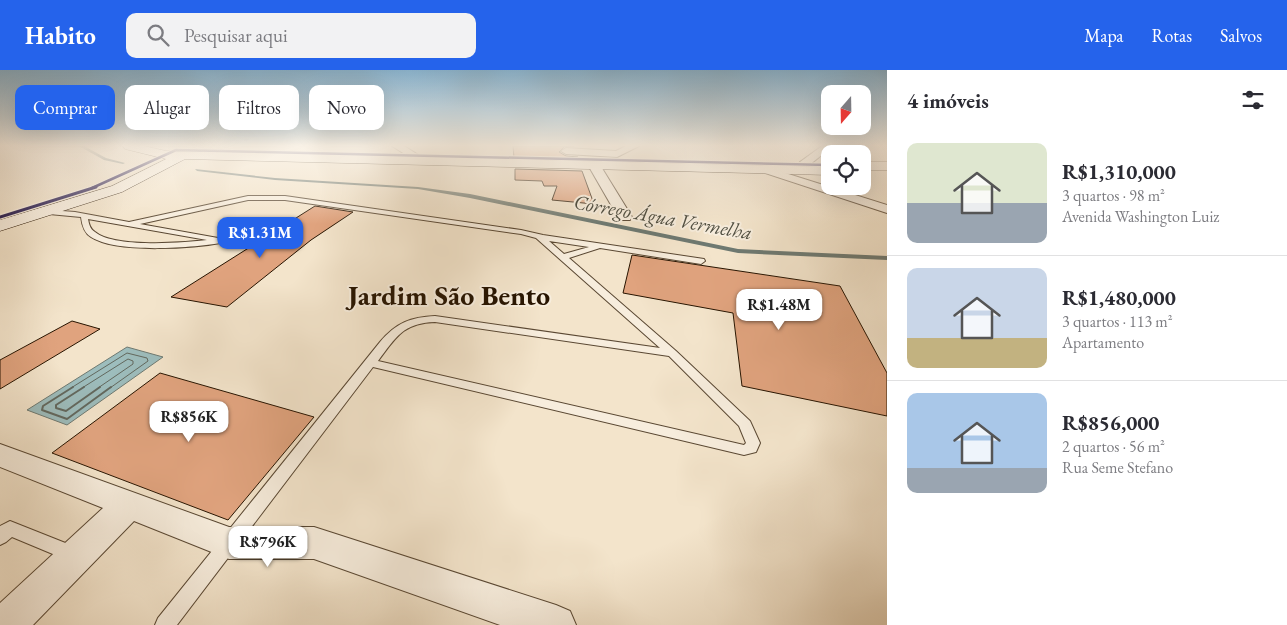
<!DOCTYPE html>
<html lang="pt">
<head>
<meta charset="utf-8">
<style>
  body { margin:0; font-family:"EB Garamond",serif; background:#f2f2f3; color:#2b2b33; height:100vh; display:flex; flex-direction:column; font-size:19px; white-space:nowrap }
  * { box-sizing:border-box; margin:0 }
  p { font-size:16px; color:#7c7c81 }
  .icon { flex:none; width:28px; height:28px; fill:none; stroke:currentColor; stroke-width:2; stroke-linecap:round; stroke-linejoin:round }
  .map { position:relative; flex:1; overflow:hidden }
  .side { display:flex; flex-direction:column; background:#fff; width:400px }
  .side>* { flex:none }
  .guide { position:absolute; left:15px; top:15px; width:475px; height:45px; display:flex; gap:10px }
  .needle { width:32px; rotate:200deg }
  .fabs { position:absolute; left:821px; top:15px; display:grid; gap:10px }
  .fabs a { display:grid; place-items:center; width:50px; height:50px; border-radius:10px; background:#fff; box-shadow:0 5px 20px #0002; font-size:25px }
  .price { position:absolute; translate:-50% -42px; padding:0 11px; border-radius:10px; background:#fff; color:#222; font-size:16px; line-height:32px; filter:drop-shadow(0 1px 2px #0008) }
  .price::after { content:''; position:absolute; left:50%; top:30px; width:15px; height:11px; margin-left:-8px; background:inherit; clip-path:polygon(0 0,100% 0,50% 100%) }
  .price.current { background:#2563eb; color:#fff }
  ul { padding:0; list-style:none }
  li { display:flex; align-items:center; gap:15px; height:125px; padding:0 20px }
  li+li { border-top:1px solid #e1e1e2 }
  li span { display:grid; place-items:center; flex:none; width:140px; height:100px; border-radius:10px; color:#555 }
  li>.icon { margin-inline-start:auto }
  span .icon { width:60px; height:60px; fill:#fffc; stroke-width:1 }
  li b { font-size:21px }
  h2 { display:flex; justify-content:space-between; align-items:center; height:60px; padding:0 20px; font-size:21px }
  .tag { padding:0 18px; border-radius:10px; background:#fff; box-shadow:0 5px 20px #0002; font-size:18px; line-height:45px }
  .tag.current { background:#2563eb; color:#fff }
  header { display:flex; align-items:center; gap:30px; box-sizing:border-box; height:70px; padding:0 25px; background:#2563eb; color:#fff }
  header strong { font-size:24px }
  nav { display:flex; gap:28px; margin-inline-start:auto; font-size:18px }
  .search { width:350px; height:45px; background:#f2f2f3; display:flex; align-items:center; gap:12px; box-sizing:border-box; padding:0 18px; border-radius:10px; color:#7c7c81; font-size:19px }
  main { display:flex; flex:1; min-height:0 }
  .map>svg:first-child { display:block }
</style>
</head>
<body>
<header>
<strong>Habito</strong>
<div class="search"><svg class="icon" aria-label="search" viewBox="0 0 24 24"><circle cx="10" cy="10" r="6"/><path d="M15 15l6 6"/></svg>Pesquisar aqui</div>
<nav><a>Mapa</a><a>Rotas</a><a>Salvos</a></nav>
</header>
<main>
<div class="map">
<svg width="887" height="555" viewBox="0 0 887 555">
  <rect width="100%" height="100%" fill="#f3e4cb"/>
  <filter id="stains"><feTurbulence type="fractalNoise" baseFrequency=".004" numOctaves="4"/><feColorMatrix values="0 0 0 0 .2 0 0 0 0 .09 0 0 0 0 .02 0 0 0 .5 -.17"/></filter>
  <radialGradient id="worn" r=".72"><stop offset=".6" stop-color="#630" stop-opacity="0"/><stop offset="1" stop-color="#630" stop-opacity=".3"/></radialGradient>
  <path fill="#9dbdbd" stroke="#6e7971" d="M127,277l36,10 -96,68 -40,-15z"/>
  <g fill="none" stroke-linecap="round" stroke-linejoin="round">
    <path stroke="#62685e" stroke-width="1" d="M71,318l56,-35 20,5 1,3 -38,27
      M82,318l46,-29 5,2v3l-35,24"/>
    <path stroke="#62685e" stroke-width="2" d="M73,317l-30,19 -1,4 25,9 44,-32
      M84,317l-28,18v3l10,3 34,-24"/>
    <path fill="#6e7971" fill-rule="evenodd" d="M79,76h5l22,12 19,5 -2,1 -19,-4z
      M195,99l80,9 143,9 52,7 268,55 149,7v4l-149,-7 -268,-55 -52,-9 -143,-9 -78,-9z"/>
  </g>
  <path fill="#e0a37e" stroke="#271400" d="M513,76h61h-9l-6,6 7,4 12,1v2l-64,-1z
    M515,99l67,2 12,33 -42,-4 5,-14h-13l-2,-5 -27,-1z
    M315,136l38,6 -42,28 -84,67 -56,-10z
    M632,185l208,31 47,87v43l-145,-30 -9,-73 -110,-20z
    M72,251l28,8 -100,60v-29z
    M160,303l154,44 -86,103 -176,-67z"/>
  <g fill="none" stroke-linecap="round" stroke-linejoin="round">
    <defs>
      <path id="service" d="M248,126h37l236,34 22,5 161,24 1,2 -4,3 -101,-16 -31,10 107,93 74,70 10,22 -4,9 -12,3 -371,-88 -196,258h-22l3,-7 222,-276c16,-19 31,-25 55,-26l225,32 -124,-110 -15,-4 -236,-34h-37l-108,24 78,14h5l4,2 -1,2c-30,6 -109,12 -135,-5 -7,-4 -9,-12 -10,-20l-32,-3 -3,-2 3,-2 26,2 54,10zM88,149l119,21c-24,3 -93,8 -112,-8 -5,-3 -6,-8 -7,-13zM549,171l40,6 -25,7zM435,252l234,34 70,70 7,17 -2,2 -366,-84c18,-24 25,-38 57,-39z
        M10,451l68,27 3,6 -3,6 -6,2 -60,-25 -6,5 -6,3v-19z"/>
      <path id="minor" d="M392,76h12l16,10 -1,2h-8z
        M626,76h13l-22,11 -51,-3 -5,-3 5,-3 50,3z
        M822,76h11l-25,20h-8l-1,-2 1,-2z
        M594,92l6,3 32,52 -2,3h-10l-2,-3 -30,-52z
        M766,97l121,38v8l-125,-41 -2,-2 2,-2z
        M0,374l229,83h85l242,78 14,6 6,14h-76l-186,-66h-85l-95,-38 -101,104h-33v-22l103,-95 -103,-41z"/>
      <path id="secondary" d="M123,76h21l22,5 664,16v8l-645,-16 -63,33 -122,39v-11l112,-34 54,-27 -41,-10z
        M862,92h25v8h-25z"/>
    </defs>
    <use href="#service" stroke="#5a4833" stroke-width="2"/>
    <use href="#minor" stroke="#5a4833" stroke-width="2"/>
    <use href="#secondary" stroke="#271400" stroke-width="1"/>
    <use href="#service" fill="#f7eddd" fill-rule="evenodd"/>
    <use href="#minor" fill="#f7eddd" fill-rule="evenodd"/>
    <use href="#secondary" fill="#f7eddd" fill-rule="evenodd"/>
    <defs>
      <path id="bus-1-far1" d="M92,118l84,-38 654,15"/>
      <path id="bus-1" d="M0,147l96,-30"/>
    </defs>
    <use href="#bus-1-far1" stroke="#f7eddd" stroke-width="4.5"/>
    <use href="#bus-1" stroke="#f7eddd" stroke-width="5.5"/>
    <use href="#bus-1-far1" stroke="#170c46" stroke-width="2.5"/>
    <use href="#bus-1" stroke="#170c46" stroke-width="3"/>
  </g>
  <linearGradient id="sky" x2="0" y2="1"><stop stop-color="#8ab8d7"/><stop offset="0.49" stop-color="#faf3e8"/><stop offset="1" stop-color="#faf3e8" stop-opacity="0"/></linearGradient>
  <rect width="887" height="154" fill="url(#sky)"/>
  <g text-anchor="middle" stroke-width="4" stroke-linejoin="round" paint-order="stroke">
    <g font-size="20" font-style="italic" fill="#504f42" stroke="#f7eddd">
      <text transform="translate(663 147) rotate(10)" y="7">Córrego Água Vermelha</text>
    </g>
    <g font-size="28" font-weight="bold" fill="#271400" stroke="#f7eddd">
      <text x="449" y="235">Jardim São Bento</text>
    </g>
  </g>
  <rect width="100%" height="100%" filter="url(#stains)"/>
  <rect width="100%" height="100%" fill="url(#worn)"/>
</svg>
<div class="fabs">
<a><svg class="needle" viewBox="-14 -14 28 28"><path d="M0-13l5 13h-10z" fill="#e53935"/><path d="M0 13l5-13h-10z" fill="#7c7c81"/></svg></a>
<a><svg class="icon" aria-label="locate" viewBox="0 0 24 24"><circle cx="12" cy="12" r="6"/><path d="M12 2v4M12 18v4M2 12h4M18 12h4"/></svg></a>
</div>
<b class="price current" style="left:260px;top:189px">R$1.31M</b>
<b class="price" style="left:779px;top:261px">R$1.48M</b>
<b class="price" style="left:189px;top:373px">R$856K</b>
<b class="price" style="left:268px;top:498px">R$796K</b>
<div class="guide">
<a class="tag current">Comprar</a>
<a class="tag">Alugar</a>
<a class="tag">Filtros</a>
<a class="tag">Novo</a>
</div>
</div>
<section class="side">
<h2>4 imóveis<svg class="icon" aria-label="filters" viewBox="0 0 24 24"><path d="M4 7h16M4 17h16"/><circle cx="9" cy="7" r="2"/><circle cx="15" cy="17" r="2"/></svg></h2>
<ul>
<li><span style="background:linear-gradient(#dfe7d0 60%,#9aa5b1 0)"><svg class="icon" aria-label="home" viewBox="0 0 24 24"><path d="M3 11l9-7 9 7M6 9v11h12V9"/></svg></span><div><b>R$1,310,000</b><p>3 quartos · 98 m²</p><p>Avenida Washington Luiz</p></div></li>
<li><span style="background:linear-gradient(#c9d6e8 70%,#c2b280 0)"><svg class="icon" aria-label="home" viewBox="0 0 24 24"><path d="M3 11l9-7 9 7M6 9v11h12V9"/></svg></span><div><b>R$1,480,000</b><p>3 quartos · 113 m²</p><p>Apartamento</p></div></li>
<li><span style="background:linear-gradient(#a9c7e8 75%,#9aa5b1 0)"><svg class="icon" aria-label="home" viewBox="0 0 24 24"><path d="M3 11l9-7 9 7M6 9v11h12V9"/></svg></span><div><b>R$856,000</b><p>2 quartos · 56 m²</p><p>Rua Seme Stefano</p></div></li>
</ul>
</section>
</main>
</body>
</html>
